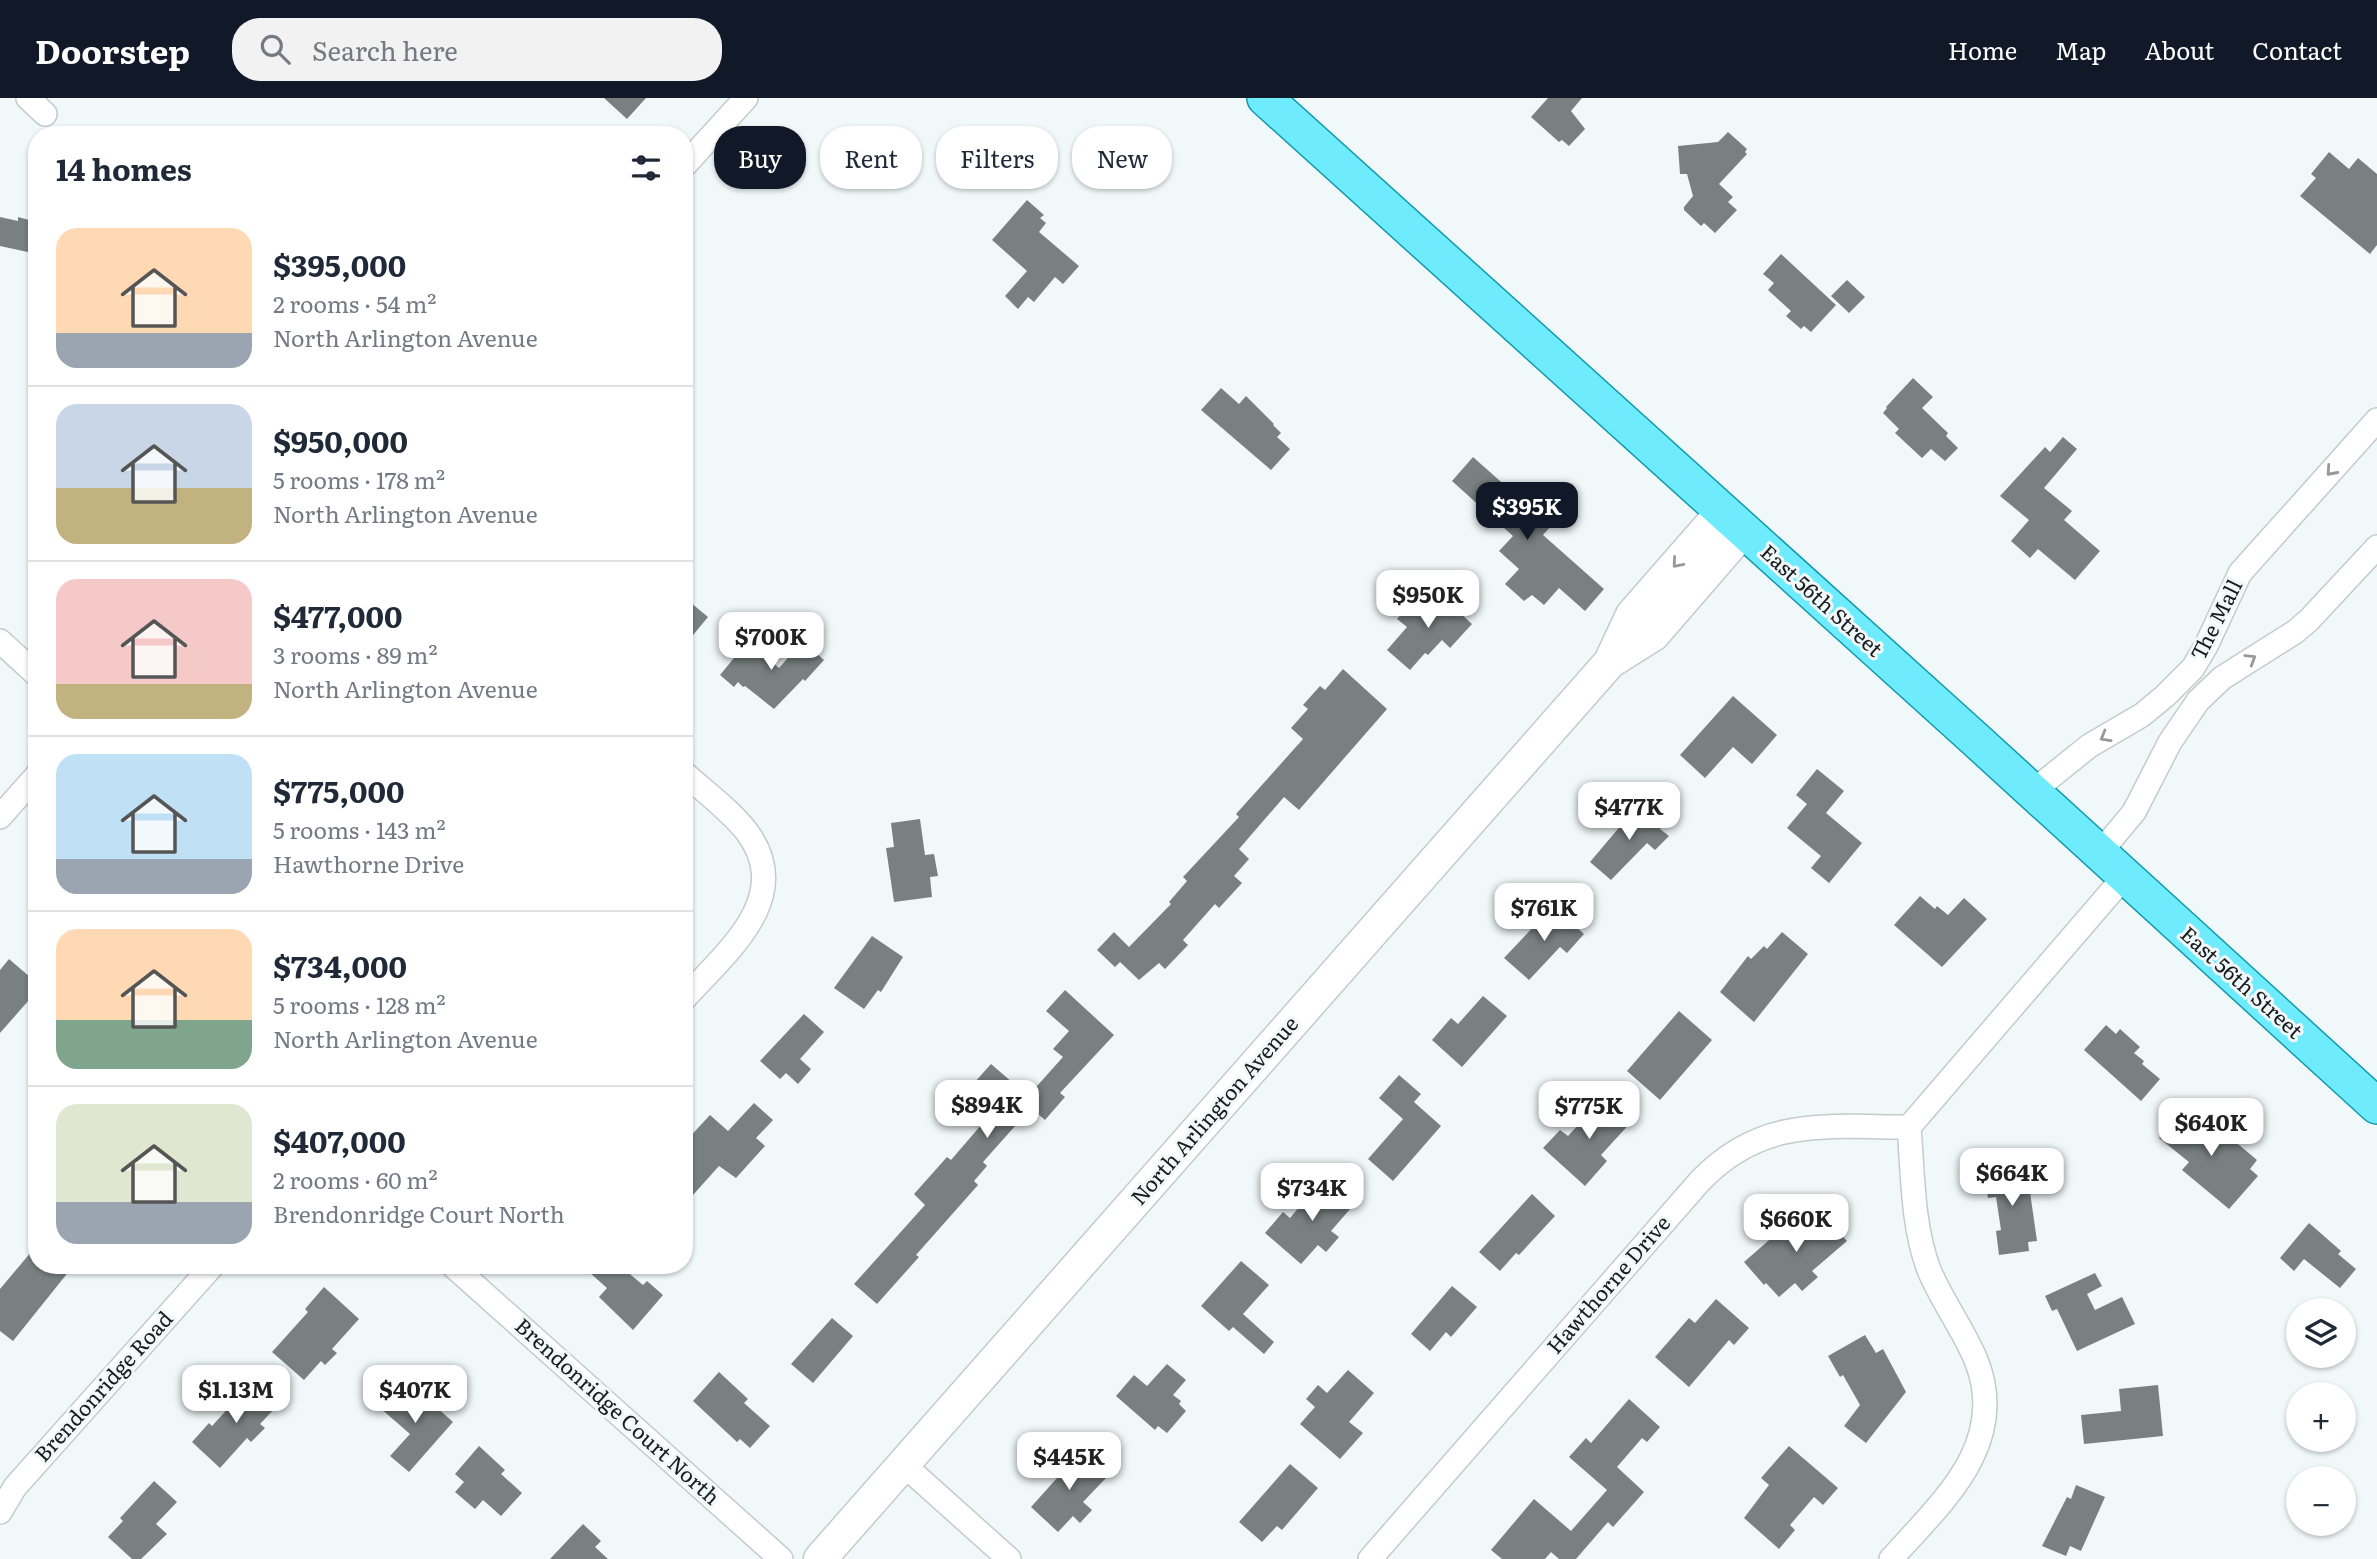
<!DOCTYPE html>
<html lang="en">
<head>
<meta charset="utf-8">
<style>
  body { margin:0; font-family:Literata,serif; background:#f2f2f3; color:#1f2937; height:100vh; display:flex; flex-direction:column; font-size:26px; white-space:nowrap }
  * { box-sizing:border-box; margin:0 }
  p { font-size:23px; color:#747a83 }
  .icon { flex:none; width:38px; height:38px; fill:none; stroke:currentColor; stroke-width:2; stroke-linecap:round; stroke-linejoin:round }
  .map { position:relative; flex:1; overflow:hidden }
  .sheet { position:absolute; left:28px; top:28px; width:665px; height:1148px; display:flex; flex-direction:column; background:#fff; border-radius:28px; box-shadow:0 2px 5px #0004 }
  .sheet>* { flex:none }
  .banner { position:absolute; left:714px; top:28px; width:665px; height:63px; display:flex; gap:14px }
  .tools { position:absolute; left:2286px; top:1200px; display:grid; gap:14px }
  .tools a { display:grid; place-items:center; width:70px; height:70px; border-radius:50%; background:#fff; box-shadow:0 2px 5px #0004; font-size:35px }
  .price { position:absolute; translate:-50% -60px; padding:0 16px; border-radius:14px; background:#fff; color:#222; font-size:23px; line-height:46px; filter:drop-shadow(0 2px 4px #0008) }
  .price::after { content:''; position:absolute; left:50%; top:42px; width:21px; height:16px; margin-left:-10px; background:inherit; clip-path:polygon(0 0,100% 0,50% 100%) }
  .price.current { background:#111827; color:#fff }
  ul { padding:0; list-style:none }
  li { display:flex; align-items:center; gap:21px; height:175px; padding:0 28px }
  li+li { border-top:2px solid #e0e1e3 }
  li span { display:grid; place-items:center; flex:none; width:196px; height:140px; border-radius:21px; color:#555 }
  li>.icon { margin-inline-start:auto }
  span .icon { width:84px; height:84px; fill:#fffc; stroke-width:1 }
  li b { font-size:30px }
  h2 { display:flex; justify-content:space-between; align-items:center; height:84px; padding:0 28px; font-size:30px }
  .chip { padding:0 24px; border-radius:28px; background:#fff; box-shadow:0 2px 5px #0004; font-size:24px; line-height:63px }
  .chip.current { background:#111827; color:#fff }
  header { display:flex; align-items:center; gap:42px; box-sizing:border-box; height:98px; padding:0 35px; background:#111827; color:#fff }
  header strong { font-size:33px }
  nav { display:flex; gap:38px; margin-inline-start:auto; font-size:24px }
  .search { width:490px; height:63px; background:#f2f2f3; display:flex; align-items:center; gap:18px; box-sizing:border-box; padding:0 24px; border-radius:28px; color:#747a83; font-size:26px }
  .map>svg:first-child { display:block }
</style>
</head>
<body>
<header>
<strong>Doorstep</strong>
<div class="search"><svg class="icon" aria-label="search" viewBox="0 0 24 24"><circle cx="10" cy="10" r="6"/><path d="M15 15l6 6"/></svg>Search here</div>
<nav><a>Home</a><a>Map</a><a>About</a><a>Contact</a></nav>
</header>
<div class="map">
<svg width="2377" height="1461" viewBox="0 0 2377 1461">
  <rect width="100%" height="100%" fill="#f1f8f9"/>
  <path fill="#798081" d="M604,0h42l-19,21z
    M1548,0h34l-11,13 14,18 -16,17 -7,-6 -3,2 -28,-25z
    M1728,34l19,17 -2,3 2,2 -28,30 14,13 -5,5 9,8 -22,23 -11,-10 -3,3 -17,-16v-3l9,-11 -6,-22h-7l-2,-28 40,-4z
    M2329,54l20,17 9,-11 19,16v71l-7,9 -70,-58 16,-18 -5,-4z
    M1027,102l17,15 -4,3 6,5 -7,9 40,34 -16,18 -8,-7 -21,25 -6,-5 -10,12 -13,-13 22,-25 -35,-31z
    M0,119l18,4v-4l19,5v32l-37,-8z
    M1781,156l55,51 -25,27 -7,-6 -3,3 -15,-13 5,-5 -23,-21 6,-7 -11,-9z
    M1847,182l18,17 -16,16 -18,-17z
    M1913,280l20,19 -11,11 26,25 -2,3 12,12 -13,13 -14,-12 -9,9 -27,-25 4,-4 -16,-16 4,-5 -1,-1z
    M1221,290l18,16 7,-8 28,28 -1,1 8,8 -4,4 13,12 -19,21 -70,-60z
    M2063,339l14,12 -33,39 28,23 -8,9 36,31 -25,29 -37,-31 -8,9 -19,-17 18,-21 -29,-24 45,-49 5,5z
    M1473,359l78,69 -8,9 61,54 -19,22 -26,-23 -15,17 -12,-10 -8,6 -19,-17 14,-15 -20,-18 14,-15 -61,-55z
    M1438,495l34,31 -22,24 -8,-8 -14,15 -3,-2 -15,17 -23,-20 20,-23 -10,-8 15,-17 10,9z
    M684,499l24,20 -24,29z
    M748,543l31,27 24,-27 21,19 -19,21 -2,-2 -29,30 -29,-23 -2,1 -5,-5 -4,5 -14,-12z
    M1343,571l44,40 -88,101 -15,-13 -45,52 10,10 -15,17 8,7 -23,25 -4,-4 -32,36 5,5 -23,24 -6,-6 -20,17 -19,-18 -5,5 -18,-17 17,-18 15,15 42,-43 -2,-2 18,-21 -4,-4 56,-60 -3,-3 67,-75 -12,-11 17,-19 -5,-4 17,-19 5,4z
    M1733,598l44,39 -25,29 -19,-17 -28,31 -25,-23z
    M1817,671l27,22 -18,22 36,30 -33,40 -18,-15 10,-12 -34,-28 20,-24 -11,-9z
    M1639,706l24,21 -3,4 9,7 -14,14 -8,-7 -36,37 -21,-18z
    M920,721l5,36 9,-1 4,22 -8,1 2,20 -38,5 -8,-54 8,-1 -3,-24z
    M1920,798l15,13 2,-3 11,9 16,-17 23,21 -45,48 -48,-42z
    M1553,808l31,28 -17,19 -7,-6 -31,33 -25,-22z
    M1782,834l26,22 -54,68 -34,-30 28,-36 3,3 13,-13 3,3z
    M872,838l31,21 -22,35 -3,-2 -14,19 -30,-21z
    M9,861l28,24v8l-37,42v-63z
    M1065,892l49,45 -54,58 5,4 -20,23 -14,-12 -48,54 4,4 -13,15 4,4 -62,70 3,2 -42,47 -23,-20 71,-79 -11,-11 33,-37 4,3 31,-36 -25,-22 34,-38 37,32 35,-39 -10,-8 16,-18 -23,-20z
    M1483,898l24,20 -45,51 -30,-27 19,-22 7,6z
    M1679,913l33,29 -52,60 -33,-29z
    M804,916l20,18 -24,27 11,10 -13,15 -12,-11 -6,6 -20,-18z
    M2106,927l10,9 4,-5 20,18 -6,6 10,8 -2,3 18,15 -19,22 -57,-51z
    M1399,977l22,19 -7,8 27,24 -48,55 -25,-22 35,-40 -24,-21z
    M1606,997l27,25 -32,35 6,6 -22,25 -42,-38 17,-18 8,6z
    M754,1005l19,17 -17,18 9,8 -29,32 -17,-12 -35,39v-62l26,-28 18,16z
    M2185,1009l43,36 4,-4 25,21 -7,9 8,7 -29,33 -47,-39 7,-8 -30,-24z
    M2026,1066l11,77 -9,1 1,9 -30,4 -3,-24 5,-1 -5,-33 -8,1 -4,-28z
    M1333,1082l24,21 -26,30 8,6 -13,15 -8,-7 -17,19 -36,-31 18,-21 7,6 16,-19 4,4z
    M1532,1096l23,22 -36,39 -3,-2 -16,18 -21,-19z
    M1817,1110l30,33 -35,30 6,6 -16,14 -7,-8 -16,14 -13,-14 -2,2 -20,-23 39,-34 5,5z
    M2309,1125l32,28 -3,3 18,15 -16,19 -36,-29 -10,12 -14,-13z
    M37,1147v20h37l-61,76 -13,-10v-42z
    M1241,1163l28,24 -26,29 31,28 -10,12 -31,-27 -4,4 -28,-25z
    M581,1167h38l24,20 4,-4 16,14 -30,35 -34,-33 8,-9z
    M2095,1175l7,13 -15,8 8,16 27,-13 13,27 -58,27 -20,-42 -5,2 -7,-15z
    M1452,1188l25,21 -26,30 -5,-5 -16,19 -19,-17z
    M324,1189l35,32 -27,30 5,4 -12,12 -4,-4 -17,19 -32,-28 36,-40 -3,-3z
    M1716,1201l33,29 -15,17 -5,-5 -40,47 -34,-30 34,-39 6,5z
    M832,1220l21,18 -40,47 -22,-19z
    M1865,1237l11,18 7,-4 23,43 -40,51 -22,-17 16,-21 -17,-30 -3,2 -12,-21z
    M1167,1266l19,16 -13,15 8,6 -2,3 7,7 -19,22 -9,-7 -3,4 -39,-34 18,-21 13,11z
    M1348,1272l26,23 -25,29 14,11 -23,26 -40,-35 15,-17 -9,-8 12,-14 9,8z
    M719,1274l29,27 -4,4 26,23 -20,22 -10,-9 -3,3 -44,-41z
    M252,1284l26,23 -18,19 5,4 -14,14 -4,-4 -27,30 -28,-26 17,-19 3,3z
    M398,1287l9,9 4,-4 19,17 3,-3 20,18 -44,50 -19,-16 20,-22 -31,-27z
    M2158,1287l5,51 -79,8 -3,-29 40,-4 -2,-22z
    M1629,1301l31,28 -13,15 -5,-4 -25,29 27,25 -31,35 -5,-5 -32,37h-17l-8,-7 -6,7h-43l-11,-9 43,-51 37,32 36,-41 -38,-33 17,-19 5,5z
    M479,1348l26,24 -4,4 21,19 -21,23 -18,-16 -8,9 -20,-17 9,-10 -9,-8z
    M1789,1348l49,42 -15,17 -9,-8 -24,28 5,5 -16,19 -35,-31 25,-33 -8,-7z
    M1074,1350l32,30 -23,24 9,8 -12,13 -7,-7 -15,16 -27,-25 26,-29 -2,-2 8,-8 -4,-4z
    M1290,1366l28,24 -36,42 -5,-4 -15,16 -23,-20z
    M154,1383l23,21 -21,22 11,10 -26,25h-9l-24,-22 15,-16 -3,-3z
    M2076,1387l29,12 -24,54 -11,-5 -4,10 -24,-10 25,-49 4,2z
    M583,1426l18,17 -6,6 13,12h-58z"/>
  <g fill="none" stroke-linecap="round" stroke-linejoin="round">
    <defs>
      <path id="street" d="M28,0l17,16
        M684,68l62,-68
        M0,543l37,34
        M684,675c21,19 46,37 63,59 49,66 -22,121 -63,167
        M2032,694l57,-46 53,-31 23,-19 28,-28 13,-22 34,-73 137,-153
        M0,719l37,-42
        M2099,756l35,-42 36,-70 28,-41 24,-23 73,-46 14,-12 68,-73
        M1909,1029l215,-250
        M452,1167l329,294
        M903,1366l106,95
        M0,1414l15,-25 198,-222
        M1370,1461l330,-378c62,-65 127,-54 209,-54
        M1891,1461c50,-56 119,-115 85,-199 -13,-31 -34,-59 -47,-90 -17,-45 -16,-96 -20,-143"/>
      <path id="secondary" d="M1610,564l43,-27 90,-104
        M820,1461l790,-897 22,-47 90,-103"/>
      <path id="primary" d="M1265,0l711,642 401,366"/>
    </defs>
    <use href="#street" stroke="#c4cbcd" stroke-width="26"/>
    <use href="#secondary" stroke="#c4cbcd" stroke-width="35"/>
    <use href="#primary" stroke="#129aad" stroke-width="38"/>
    <use href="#street" stroke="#fff" stroke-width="23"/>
    <use href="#secondary" stroke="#fff" stroke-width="32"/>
    <use href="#primary" stroke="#6eebfd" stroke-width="35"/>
  </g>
  <defs><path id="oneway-chevron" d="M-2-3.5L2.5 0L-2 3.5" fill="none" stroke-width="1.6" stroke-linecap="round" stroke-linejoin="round" transform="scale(1.75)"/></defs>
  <g stroke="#989899">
    <use href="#oneway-chevron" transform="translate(2331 373) rotate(132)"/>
    <use href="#oneway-chevron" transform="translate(1677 465) rotate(131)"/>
    <use href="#oneway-chevron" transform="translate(2251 561) rotate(-32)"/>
    <use href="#oneway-chevron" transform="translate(2105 639) rotate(150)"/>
  </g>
  <g text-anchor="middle" stroke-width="6" stroke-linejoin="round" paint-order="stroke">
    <g font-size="21" fill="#191b1c" stroke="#f1f8f9">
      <text transform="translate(1821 503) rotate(42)" y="7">East 56th Street</text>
      <text transform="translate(2217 522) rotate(-63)" y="7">The Mall</text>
      <text transform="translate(2241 885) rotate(42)" y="7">East 56th Street</text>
      <text transform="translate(1215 1013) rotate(-49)" y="7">North Arlington Avenue</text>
      <text transform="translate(1609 1187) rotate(-49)" y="7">Hawthorne Drive</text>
      <text transform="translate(104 1289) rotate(-48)" y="7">Brendonridge Road</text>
      <text transform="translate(617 1314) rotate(42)" y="7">Brendonridge Court North</text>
    </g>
  </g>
</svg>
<div class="tools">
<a><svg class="icon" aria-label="layers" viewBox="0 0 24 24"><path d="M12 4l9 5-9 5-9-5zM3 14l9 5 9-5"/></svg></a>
<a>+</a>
<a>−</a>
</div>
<b class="price current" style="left:1527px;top:444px">$395K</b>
<b class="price" style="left:1428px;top:532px">$950K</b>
<b class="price" style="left:771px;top:574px">$700K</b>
<b class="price" style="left:1629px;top:744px">$477K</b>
<b class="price" style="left:1544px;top:845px">$761K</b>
<b class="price" style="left:987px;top:1042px">$894K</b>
<b class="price" style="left:1589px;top:1043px">$775K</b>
<b class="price" style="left:2211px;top:1060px">$640K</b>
<b class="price" style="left:2012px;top:1110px">$664K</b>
<b class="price" style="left:1312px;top:1125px">$734K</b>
<b class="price" style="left:1796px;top:1156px">$660K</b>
<b class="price" style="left:236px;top:1327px">$1.13M</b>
<b class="price" style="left:415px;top:1327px">$407K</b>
<b class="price" style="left:1069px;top:1394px">$445K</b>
<div class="banner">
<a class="chip current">Buy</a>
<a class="chip">Rent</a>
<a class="chip">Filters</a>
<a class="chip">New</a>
</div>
<section class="sheet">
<h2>14 homes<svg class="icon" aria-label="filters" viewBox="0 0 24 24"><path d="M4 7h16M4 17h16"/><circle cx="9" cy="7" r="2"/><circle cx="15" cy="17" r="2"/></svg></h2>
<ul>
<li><span style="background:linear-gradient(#ffd9b3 75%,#9aa5b1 0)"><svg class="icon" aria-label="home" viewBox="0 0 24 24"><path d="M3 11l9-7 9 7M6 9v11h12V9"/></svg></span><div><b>$395,000</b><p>2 rooms · 54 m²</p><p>North Arlington Avenue</p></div></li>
<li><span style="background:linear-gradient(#c9d6e8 60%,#c2b280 0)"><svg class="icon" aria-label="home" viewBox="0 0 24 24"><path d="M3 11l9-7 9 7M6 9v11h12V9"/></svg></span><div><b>$950,000</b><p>5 rooms · 178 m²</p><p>North Arlington Avenue</p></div></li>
<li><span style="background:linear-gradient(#f6c9c9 75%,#c2b280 0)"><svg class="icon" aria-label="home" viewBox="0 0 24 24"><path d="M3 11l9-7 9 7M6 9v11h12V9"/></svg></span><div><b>$477,000</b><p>3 rooms · 89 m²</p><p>North Arlington Avenue</p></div></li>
<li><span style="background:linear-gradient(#bfe0f5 75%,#9aa5b1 0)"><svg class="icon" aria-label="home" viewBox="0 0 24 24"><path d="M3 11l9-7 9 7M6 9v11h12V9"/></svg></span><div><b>$775,000</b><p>5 rooms · 143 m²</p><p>Hawthorne Drive</p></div></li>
<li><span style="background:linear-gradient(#ffd9b3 65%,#7fa58c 0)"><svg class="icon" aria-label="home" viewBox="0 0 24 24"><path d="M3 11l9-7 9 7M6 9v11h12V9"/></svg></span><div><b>$734,000</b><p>5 rooms · 128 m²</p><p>North Arlington Avenue</p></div></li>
<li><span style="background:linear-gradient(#dfe7d0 70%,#9aa5b1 0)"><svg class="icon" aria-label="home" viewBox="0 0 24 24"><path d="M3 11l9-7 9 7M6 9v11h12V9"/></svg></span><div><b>$407,000</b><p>2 rooms · 60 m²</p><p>Brendonridge Court North</p></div></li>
</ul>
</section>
</div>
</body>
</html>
